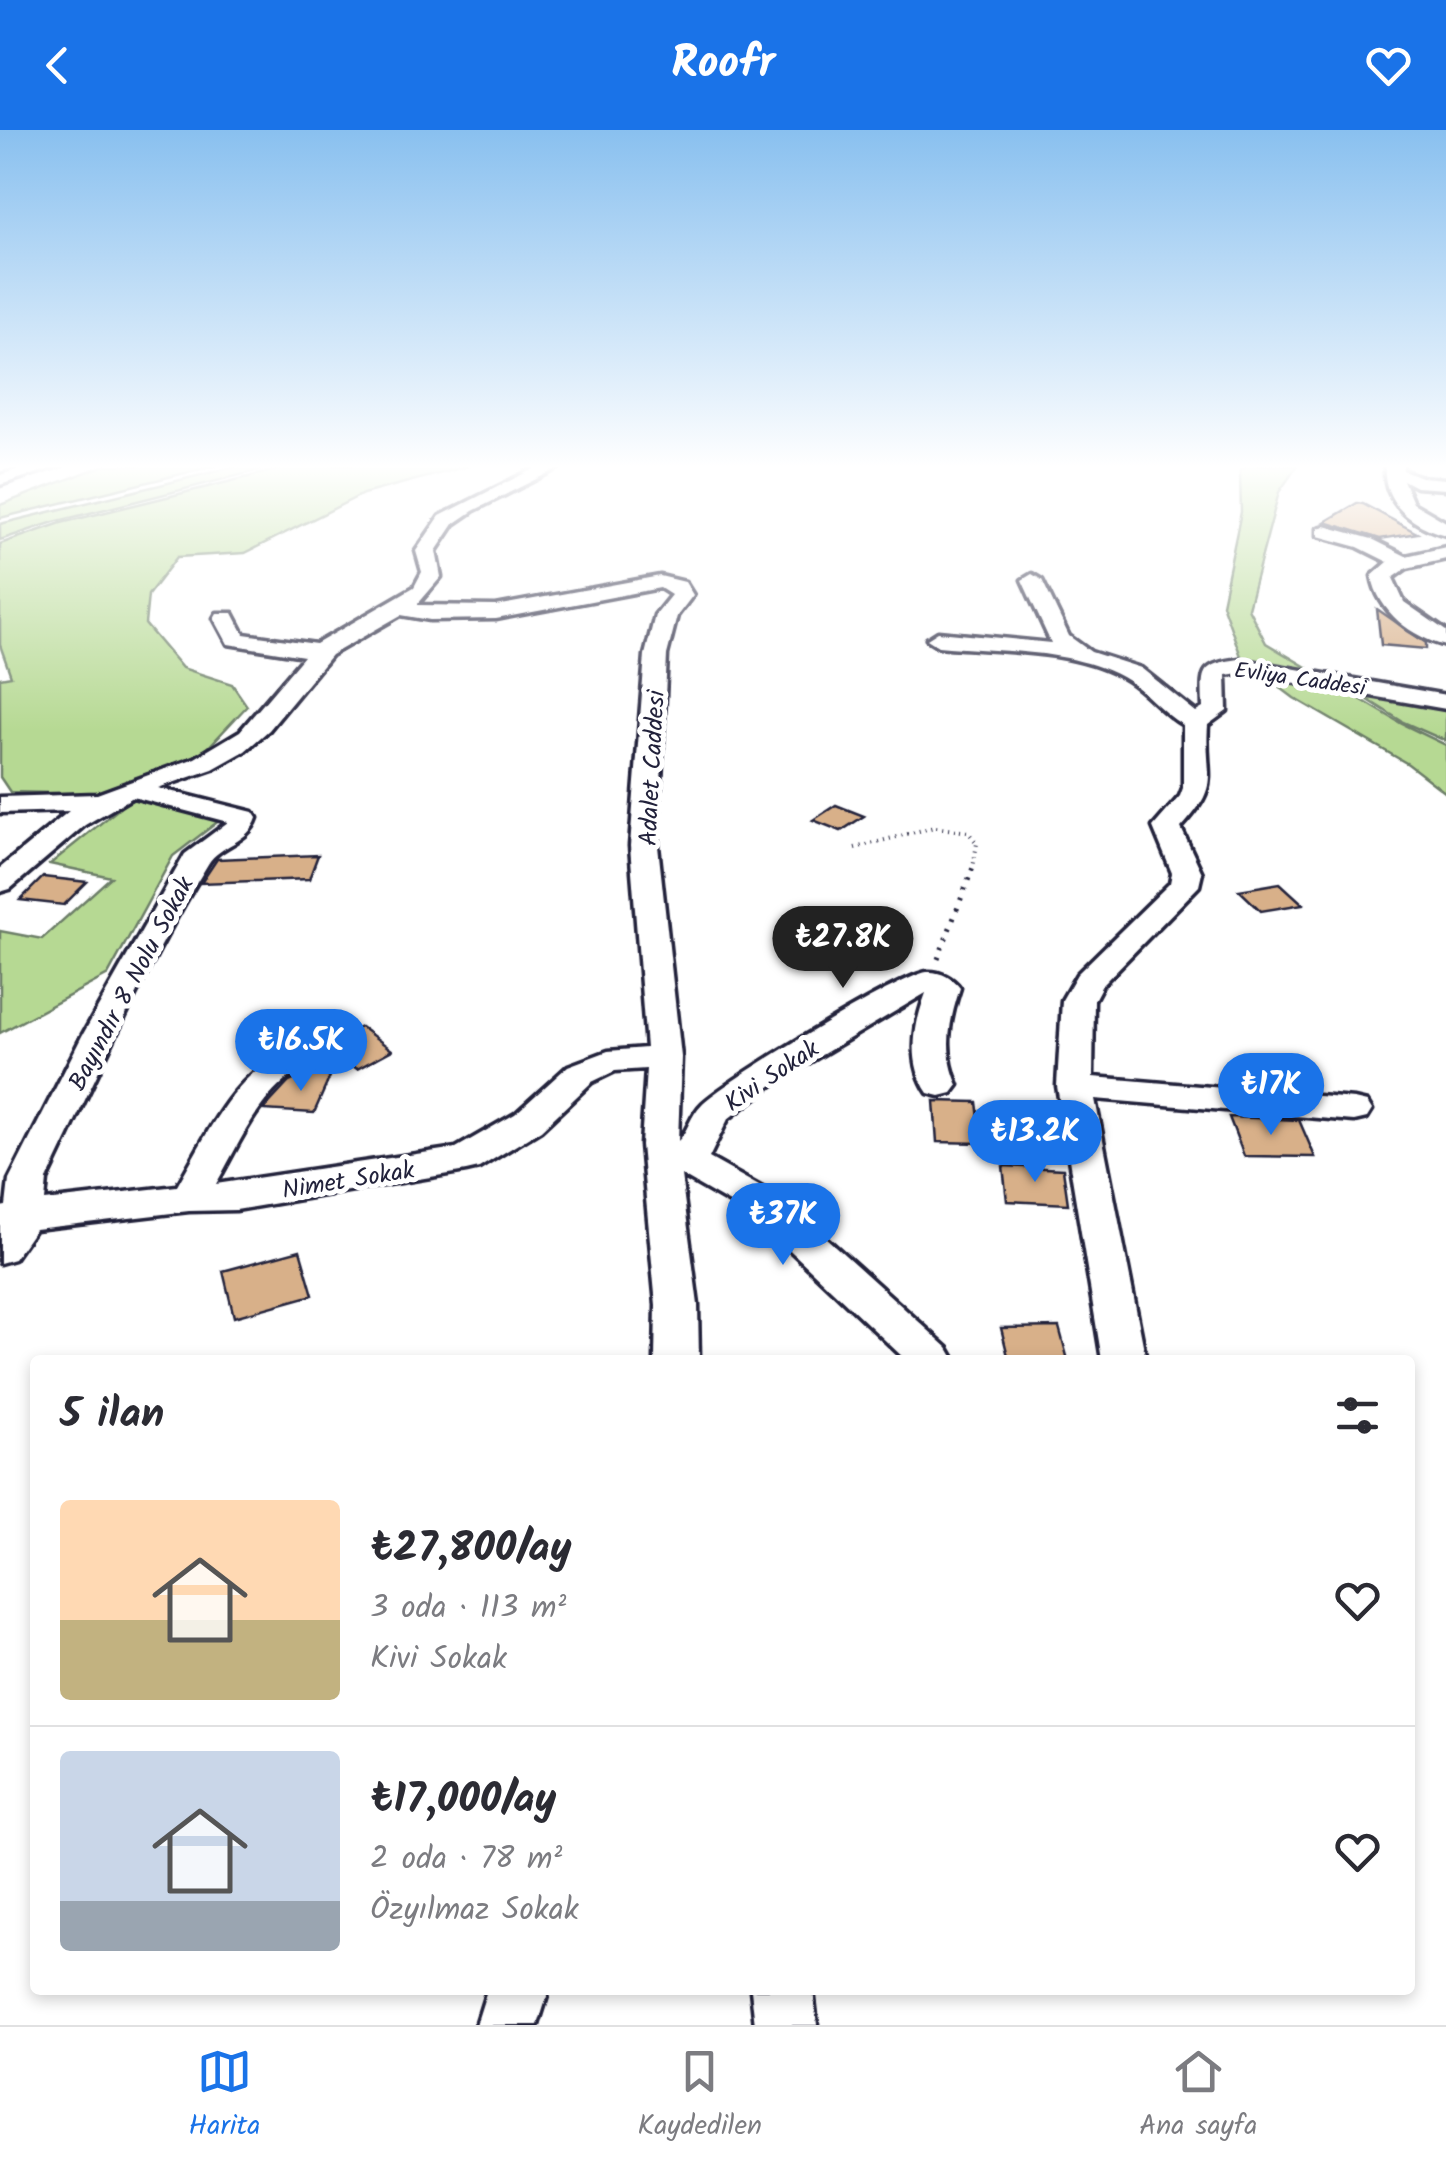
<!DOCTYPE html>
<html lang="tr">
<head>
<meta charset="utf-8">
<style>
  body { margin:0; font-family:Kalam,sans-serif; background:#f2f2f3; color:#2b2b33; height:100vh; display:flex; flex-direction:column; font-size:38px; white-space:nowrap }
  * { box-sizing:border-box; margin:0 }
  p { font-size:32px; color:#7c7c81 }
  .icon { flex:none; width:55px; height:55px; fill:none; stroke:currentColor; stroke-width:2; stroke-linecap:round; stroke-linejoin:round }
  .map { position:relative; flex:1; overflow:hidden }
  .side { position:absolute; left:30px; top:1225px; width:1385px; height:640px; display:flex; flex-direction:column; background:#fff; border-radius:10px; box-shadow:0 5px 15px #0003 }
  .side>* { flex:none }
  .price { position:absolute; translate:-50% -85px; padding:0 22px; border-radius:35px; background:#1a73e8; color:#fff; font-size:32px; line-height:65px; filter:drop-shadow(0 2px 5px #0008) }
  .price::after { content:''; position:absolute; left:50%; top:60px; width:30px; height:22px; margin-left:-15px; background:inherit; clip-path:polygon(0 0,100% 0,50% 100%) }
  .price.on { background:#222; color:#fff }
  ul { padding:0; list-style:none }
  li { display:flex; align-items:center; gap:30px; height:250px; padding:0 30px }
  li+li { border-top:2px solid #e1e1e2 }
  li span { display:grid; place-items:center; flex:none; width:280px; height:200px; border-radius:10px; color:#555 }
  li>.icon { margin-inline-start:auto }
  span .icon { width:120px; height:120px; fill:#fffc; stroke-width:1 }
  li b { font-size:42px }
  h2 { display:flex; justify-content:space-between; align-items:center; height:120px; padding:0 30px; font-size:42px }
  header { display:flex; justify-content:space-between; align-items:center; height:130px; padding:0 30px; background:#1a73e8; color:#fff; font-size:45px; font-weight:700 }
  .dock { display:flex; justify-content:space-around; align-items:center; height:140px; border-top:2px solid #e1e1e2; background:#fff; font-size:28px; color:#7c7c81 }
  .dock a { display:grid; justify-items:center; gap:5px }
  .dock .on { color:#1a73e8 }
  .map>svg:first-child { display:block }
</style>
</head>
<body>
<header><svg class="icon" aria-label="back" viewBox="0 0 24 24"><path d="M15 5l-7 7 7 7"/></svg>Roofr<svg class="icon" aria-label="heart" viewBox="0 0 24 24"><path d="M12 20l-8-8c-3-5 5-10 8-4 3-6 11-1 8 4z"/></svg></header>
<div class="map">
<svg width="1446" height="1895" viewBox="0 0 1446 1895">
  <rect width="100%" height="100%" fill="#fff"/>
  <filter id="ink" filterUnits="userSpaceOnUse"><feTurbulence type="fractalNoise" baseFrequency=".01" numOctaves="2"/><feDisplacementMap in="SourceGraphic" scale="20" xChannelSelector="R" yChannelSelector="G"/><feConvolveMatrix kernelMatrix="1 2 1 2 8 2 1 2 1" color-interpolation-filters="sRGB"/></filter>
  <g filter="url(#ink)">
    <path fill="#b6d993" stroke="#6c7e67" stroke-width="2.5" d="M105,335h113l-218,53v-13z
      M242,335h38l-226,57 -54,18v-16z
      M297,335h175l-109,29 -118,59 -68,4 -29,38 -3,29 37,44 50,16 15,22 -44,47 -59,23 -50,18 -84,-2 -10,-15v-99l11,-2 -11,-31v-101l61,-21z
      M1248,335h50l-19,27 -31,116 18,35 136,81 44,21v48l-38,-29 -114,-66 -52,-39 -20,-55 19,-92 -1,-41z
      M1346,556l100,22v33l-43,-19z
      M132,668l88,22 -47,36 -65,119 -108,58v-102l42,8 69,-62 -61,-13z"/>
    <path fill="#d8b089" stroke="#22223b" stroke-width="2.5" d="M1357,373l6,1 54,29 -37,6 -55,-17z
      M1377,479l49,34v6l-45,-4z
      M836,675l28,11 -23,15 -28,-11z
      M318,725l-9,24 -108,4 16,-24z
      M43,747l44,5 -23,23 -44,-5z
      M1280,753l23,21 -42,7 -22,-21z
      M361,897l31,23 -35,19 -20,-15 -6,-12z
      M312,941l20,1 -18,41 -51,-3 26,-28z
      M934,971l43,1 5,41 -45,-1z
      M1229,987l70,3 16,37 -71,-1z
      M1003,1036l60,3 5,35 -61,-3z
      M300,1120l13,45 -79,22 -11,-46z
      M1059,1197l9,33h-59l-8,-32z"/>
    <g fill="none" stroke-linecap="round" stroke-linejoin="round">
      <defs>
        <path id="minor" d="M33,335h29l-62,20v-10z
          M541,335h23l-91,46 -19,13 -18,27 5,26 -24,28 79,1 164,-30 25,6 8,13 -16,21 -10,39 -9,191 23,211 -3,84c9,-8 13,-27 24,-37 23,-23 199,-129 225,-132 13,-1 26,6 33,16 -11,33 -17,64 -2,97l-6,8 -12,3 -12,-3c-21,-31 -14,-68 -2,-100l-150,89 -48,37 -19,39 75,42 164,148 7,12h-49l-150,-142 -75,-43 17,130 1,55h-44l1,-55 -15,-160 5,-76 -31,2 -23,11 -51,48 -62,38 -13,3 -230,39 -47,1 -154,18 -21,30 -14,4v-56l6,-1 3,-26 73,-144 103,-182 43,-32 -95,-25 -48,28 -75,64 -10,3v-24l69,-57 -69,2v-16l97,-3 98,-36 45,-27 64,-75 -76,-12 -14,-26 3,-5h16l11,21 72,10 98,-57 8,-15 -6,-21 24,-35zM660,458l11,7 -16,20 -10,40 -15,191 16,202 -38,3 -40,15 -53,48 -59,34 -240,36c21,-36 38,-78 71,-105 14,-12 36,-11 47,-27l-5,-7c-14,-4 -24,0 -38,5 -59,23 -83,84 -114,136l-132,15 2,-21c51,-106 99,-216 161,-316 12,-20 41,-21 49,-46l-4,-6 -95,-24 55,-19 32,-18 24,-21 62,-75 70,-40 29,5 66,-1z
          M1385,335h18v5l18,7 25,2v10l-30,-2 -13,-7 10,23 33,19v13c-34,-9 -64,-32 -61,-70z
          M1325,396l47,13 34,17 40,-9v12l-39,9 -14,10 11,24 42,29v15c-34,-9 -68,-34 -74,-70l16,-14 -30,-15 -40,-11v-8z
          M1032,444l10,6 27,56 22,16 50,16 55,44 7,-4c-1,-38 -4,-43 36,-49l207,36v14l-207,-36 -13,2 1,36 -19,14c-4,53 15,58 -27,103l21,45 -3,13 -97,99 -8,15 -1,77 261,22 13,3 5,8 -5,8 -13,3 -259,-22 51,261h-44l-45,-274 5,-86 15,-26 93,-91 2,-10 -19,-46 27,-31 3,-8v-63c-23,-13 -38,-36 -61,-48 -54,-29 -125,-25 -184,-31l-11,-7 11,-7 113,11 -29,-63z
          M487,1860h62l-11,35h-62z
          M751,1860h62l4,35h-62z"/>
      </defs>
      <use href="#minor" stroke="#22223b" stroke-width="7"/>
      <path stroke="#22223b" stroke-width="4" stroke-dasharray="1 5" stroke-linecap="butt" d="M855,718l79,-21 34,5 9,11 -4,25"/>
      <path stroke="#22223b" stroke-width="5" stroke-dasharray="2.5 8" stroke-linecap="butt" d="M938,829l36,-94"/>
      <use href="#minor" fill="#fff" fill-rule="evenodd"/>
    </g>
  </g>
  <linearGradient id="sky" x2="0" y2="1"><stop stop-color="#89c0ef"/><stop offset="0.56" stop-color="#fff"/><stop offset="1" stop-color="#fff" stop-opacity="0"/></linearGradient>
  <rect width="1446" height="601" fill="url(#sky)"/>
  <g text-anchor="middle" stroke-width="10" stroke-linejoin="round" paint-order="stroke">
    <g font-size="22" fill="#22223b" stroke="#fff">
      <text transform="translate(1300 548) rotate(8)" y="8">Evliya Caddesi</text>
    </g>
    <g font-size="25" fill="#22223b" stroke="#fff">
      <text transform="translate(651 638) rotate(-87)" y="9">Adalet Caddesi</text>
      <text transform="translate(130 853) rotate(-62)" y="9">Bayındır 8 Nolu Sokak</text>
      <text transform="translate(771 945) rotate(-34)" y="9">Kivi Sokak</text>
      <text transform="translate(348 1049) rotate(-9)" y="9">Nimet Sokak</text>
    </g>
  </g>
</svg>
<b class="price on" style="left:843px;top:861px">₺27.8K</b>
<b class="price" style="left:301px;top:964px">₺16.5K</b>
<b class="price" style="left:1271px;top:1008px">₺17K</b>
<b class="price" style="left:1035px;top:1055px">₺13.2K</b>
<b class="price" style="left:783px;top:1138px">₺37K</b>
<section class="side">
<h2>5 ilan<svg class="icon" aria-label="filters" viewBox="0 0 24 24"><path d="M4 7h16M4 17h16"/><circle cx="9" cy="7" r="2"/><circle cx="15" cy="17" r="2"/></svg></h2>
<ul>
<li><span style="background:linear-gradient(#ffd9b3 60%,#c2b280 0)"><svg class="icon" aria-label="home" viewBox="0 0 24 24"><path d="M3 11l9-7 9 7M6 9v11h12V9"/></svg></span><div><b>₺27,800/ay</b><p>3 oda · 113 m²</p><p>Kivi Sokak</p></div><svg class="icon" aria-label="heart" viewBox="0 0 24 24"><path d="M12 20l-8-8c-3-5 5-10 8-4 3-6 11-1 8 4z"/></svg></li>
<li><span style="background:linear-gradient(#c9d6e8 75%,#9aa5b1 0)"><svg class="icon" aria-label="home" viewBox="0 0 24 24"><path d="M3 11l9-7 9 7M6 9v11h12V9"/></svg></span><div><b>₺17,000/ay</b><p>2 oda · 78 m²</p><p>Özyılmaz Sokak</p></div><svg class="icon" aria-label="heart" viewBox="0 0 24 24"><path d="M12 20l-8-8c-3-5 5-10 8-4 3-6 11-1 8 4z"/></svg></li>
</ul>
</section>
</div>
<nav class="dock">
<a class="on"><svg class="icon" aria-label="map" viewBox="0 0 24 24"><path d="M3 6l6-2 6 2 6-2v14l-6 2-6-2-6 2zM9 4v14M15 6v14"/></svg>Harita</a>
<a><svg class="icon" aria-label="saved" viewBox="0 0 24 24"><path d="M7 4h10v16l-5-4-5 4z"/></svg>Kaydedilen</a>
<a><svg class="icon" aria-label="home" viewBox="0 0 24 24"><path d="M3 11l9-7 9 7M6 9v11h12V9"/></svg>Ana sayfa</a>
</nav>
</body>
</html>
